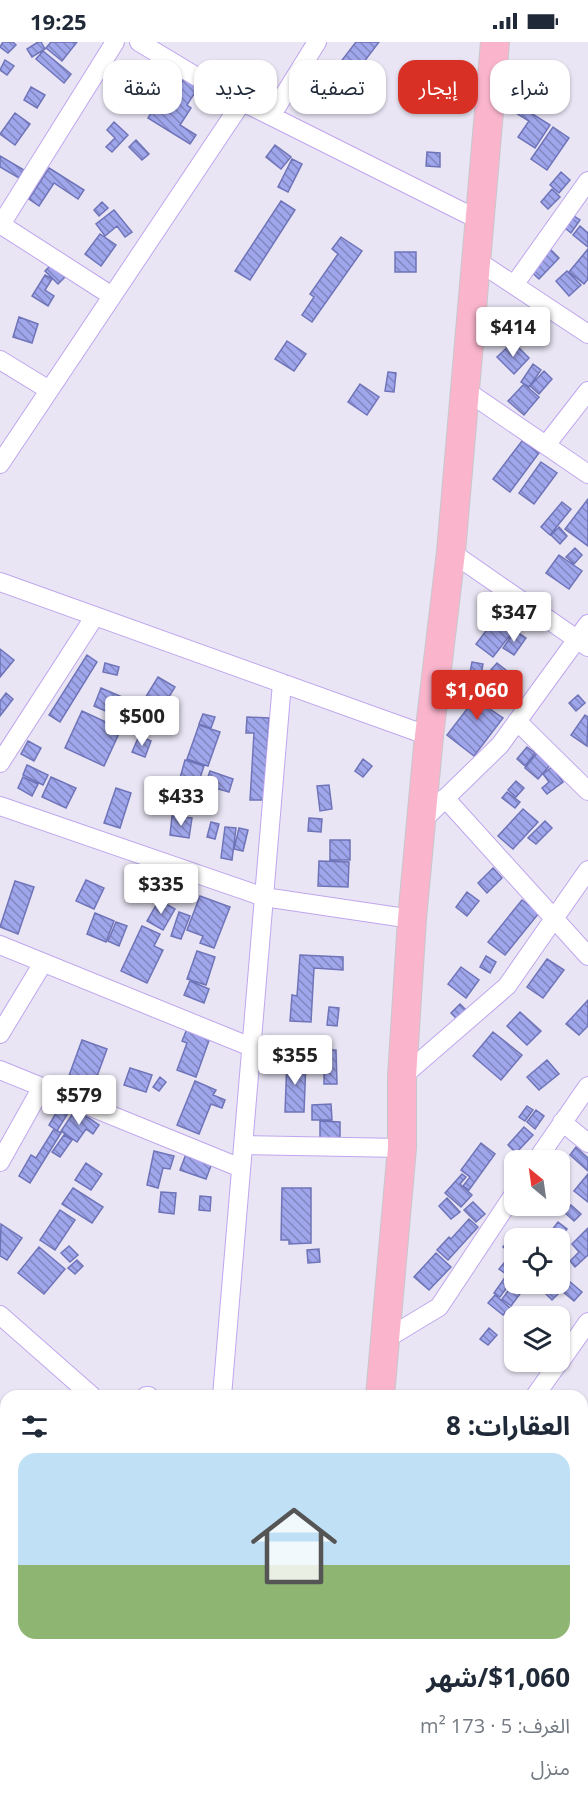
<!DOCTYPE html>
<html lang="ar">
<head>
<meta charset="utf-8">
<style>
  body { margin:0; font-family:"Open Sans","Noto Sans Arabic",sans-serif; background:#f2f2f3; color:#1f2937; direction:rtl; height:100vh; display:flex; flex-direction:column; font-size:22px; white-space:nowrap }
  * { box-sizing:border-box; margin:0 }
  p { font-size:20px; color:#747a83 }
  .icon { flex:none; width:33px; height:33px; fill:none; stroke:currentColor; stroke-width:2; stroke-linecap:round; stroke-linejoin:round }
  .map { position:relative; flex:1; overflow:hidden; direction:ltr }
  .sheet { position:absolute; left:0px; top:1348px; width:588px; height:404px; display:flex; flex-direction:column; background:#fff; border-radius:18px 18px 0 0; box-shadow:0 2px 4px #0004; direction:rtl }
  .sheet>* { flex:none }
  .top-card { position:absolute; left:18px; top:18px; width:552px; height:54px; direction:rtl; display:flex; gap:12px }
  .needle { width:39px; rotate:331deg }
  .tools { position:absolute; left:504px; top:1108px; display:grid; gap:12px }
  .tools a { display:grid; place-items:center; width:66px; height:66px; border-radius:12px; background:#fff; box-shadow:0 2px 4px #0004; font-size:30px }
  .price { position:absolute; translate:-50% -51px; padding:0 14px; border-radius:6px; background:#fff; color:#222; font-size:20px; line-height:39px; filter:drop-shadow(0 2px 3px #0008) }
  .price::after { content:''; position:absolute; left:50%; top:36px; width:18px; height:14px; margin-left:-9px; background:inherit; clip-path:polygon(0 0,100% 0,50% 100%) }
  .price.current { background:#d93025; color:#fff }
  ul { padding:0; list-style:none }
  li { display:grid; align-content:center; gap:12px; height:318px; padding:0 18px }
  li span { display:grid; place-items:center; height:186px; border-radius:18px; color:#555 }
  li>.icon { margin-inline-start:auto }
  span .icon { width:108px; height:108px; fill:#fffc; stroke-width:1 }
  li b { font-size:26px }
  h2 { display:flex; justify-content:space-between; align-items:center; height:72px; padding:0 18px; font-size:26px }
  .chip { padding:0 21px; border-radius:18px; background:#fff; box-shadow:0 2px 4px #0004; font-size:21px; line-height:54px }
  .chip.current { background:#d93025; color:#fff }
  .status { display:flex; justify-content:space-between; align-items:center; height:42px; padding:0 30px; background:#fff; direction:ltr }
  .status svg { height:16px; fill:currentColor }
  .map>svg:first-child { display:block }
</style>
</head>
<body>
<div class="status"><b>19:25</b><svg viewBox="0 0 49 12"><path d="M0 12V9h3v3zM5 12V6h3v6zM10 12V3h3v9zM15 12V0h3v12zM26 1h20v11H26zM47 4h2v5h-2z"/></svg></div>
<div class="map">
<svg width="588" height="1751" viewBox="0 0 588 1751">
  <defs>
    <pattern id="building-back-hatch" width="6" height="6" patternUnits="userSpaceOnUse" patternTransform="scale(1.5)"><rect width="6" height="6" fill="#a0a6ec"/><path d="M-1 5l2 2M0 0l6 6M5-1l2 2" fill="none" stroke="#8286bf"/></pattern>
  </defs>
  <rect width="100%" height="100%" fill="#e9e5f4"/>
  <path fill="url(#building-back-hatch)" stroke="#6f74b8" stroke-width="1.5" d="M3,0h10l3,3 -8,8 -8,-6z
    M38,0h3l4,7 -13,8 -5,-8z
    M51,0h26l-15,19 -16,-13z
    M356,0h23l-22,29 -3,-2 -13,17 -12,-9z
    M43,9l28,23 -7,9 -28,-24z
    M5,18l9,6 -7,9 -7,-5z
    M185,35l14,9 -12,19 4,3 -11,17 16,10 -6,9 -42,-26 10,-16 8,5z
    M31,45l14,8 -8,13 -13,-8z
    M515,61l35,22 -15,23 -17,-11 11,-16 -18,-11z
    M15,71l15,11 -15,21 -15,-11z
    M114,80l14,13 -16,17 -6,-5 9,-9 -8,-8z
    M553,85l16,11 -22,32 -16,-11z
    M136,98l13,14 -7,6 -13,-13z
    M275,103l16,12 -10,12 -15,-12z
    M427,110l13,1v14l-14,-1z
    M0,114l24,14 -5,8 -19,-11z
    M292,117l10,5 -14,28 -10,-5z
    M49,126l35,22 -6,9 -24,-16 -15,23 -10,-7z
    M561,130l9,8 -11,13 -9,-8z
    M552,147l8,8 -12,12 -7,-7z
    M281,159l14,9 -45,70 -15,-9z
    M102,160l6,6 -9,8 -5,-6z
    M114,168l18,22 -7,5 -8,-11 -12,10 -9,-12z
    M574,174l6,4 -9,13 -6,-5z
    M580,184l8,7v14l-15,-12z
    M100,192l16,11 -15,21 -16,-12z
    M341,195l21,14 -50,71 -10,-7 12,-18 -4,-3 28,-40 -6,-5z
    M548,205l11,11 -20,21 -11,-10z
    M588,207v30l-4,5 -15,-12z
    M395,210h21v20h-21z
    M57,217l13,13 -12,12 -13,-13z
    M567,229l14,14 -12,11 -13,-15z
    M45,233l7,4 -7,11 9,6 -6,10 -16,-10z
    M19,275l19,7 -6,19 -19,-6z
    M287,299l19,13 -12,17 -19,-12z
    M513,300l16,16 -15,16 -17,-17z
    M533,322l8,6 -12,17 -8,-5z
    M544,329l8,8 -13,15 -9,-8z
    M388,330l8,1 -2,19 -9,-1z
    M360,342l19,13 -12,18 -19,-13z
    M524,342l15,13 -15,18 -16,-14z
    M522,399l17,12 -29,39 -17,-13z
    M541,420l16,11 -23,31 -15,-11z
    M588,457v47l-23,-17z
    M562,460l9,7 -21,26 -9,-8z
    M559,485l8,9 -7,8 -9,-9z
    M575,506l7,7 -8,9 -8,-7z
    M559,513l23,16 -13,18 -23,-16z
    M505,564l17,14 -29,37 -17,-13z
    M515,589l11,7 -12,17 -11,-7z
    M0,607l14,11 -14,17z
    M87,613l10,7 -37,60 -11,-7z
    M472,620l11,2 -4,21 -11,-2z
    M105,621l14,4 -2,8 -14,-3z
    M497,621l14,11 -6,8 -15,-11z
    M158,635l17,10 -24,39 -17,-10z
    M487,641l15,11 -12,15 13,9 -29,38 -27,-21z
    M101,646l21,9 -7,18 -21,-9z
    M6,651l7,6 -13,17v-15z
    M578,653l7,8 -9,8 -7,-8z
    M82,669l39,18 -17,37 -39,-18z
    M203,672l12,3 -4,11 -12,-4z
    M585,673l3,2 -1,29 -16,-11z
    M247,675l22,1 -4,63 4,19h-19l4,-67h-8z
    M199,683l21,7 -12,34 -21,-7z
    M139,694l12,5 -6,16 -13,-5z
    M28,699l13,7 -7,13 -13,-7z
    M527,705l8,6 -10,13 -8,-7z
    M537,711l13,12 -12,14 -13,-11z
    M363,717l9,7 -9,11 -8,-6z
    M185,718l19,6 -6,18 -18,-6z
    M27,723l21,10 -5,10 -20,-10z
    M552,725l11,15 -16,12 -5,-6 7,-6 -6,-8z
    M210,729l23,8 -4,13 -24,-7z
    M23,735l15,7 -6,12 -14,-8z
    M51,735l25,11 -10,20 -24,-11z
    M516,739l8,7 -8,9 -8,-7z
    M329,743l3,24 -12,2 -3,-25z
    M116,746l15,5 -11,35 -16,-5z
    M507,750l13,10 -5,6 -13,-10z
    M523,767l15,13 -25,27 -15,-13z
    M172,774l20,2 -3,20 -19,-3z
    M309,776l13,1 -1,13 -13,-1z
    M545,779l7,7 -16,16 -8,-6z
    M211,780l8,2 -4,15 -8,-2z
    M225,785l11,1 -4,32 -11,-2z
    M239,786l9,2 -5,21 -9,-2z
    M330,798h20v20h-20z
    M319,819l30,1 -1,25 -30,-1z
    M493,826l9,10 -15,15 -9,-10z
    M86,838l18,8 -10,21 -18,-8z
    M15,839l19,6 -16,47 -18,-7z
    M467,850l12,9 -12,15 -11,-9z
    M200,854l30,11 -16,41 -14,-5 3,-7 -16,-6z
    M159,858l16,9 -12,21 -16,-9z
    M522,858l17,13 -34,42 -17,-13z
    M179,870l11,4 -9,23 -10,-3z
    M95,871l19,8 -8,21 -19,-8z
    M116,880l11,4 -8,20 -11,-5z
    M142,884l18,8 -6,12 9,4 -16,33 -26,-12z
    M197,909l18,6 -9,28 -19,-6z
    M300,913l43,2v13l-29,-2 -3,54 -21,-1 2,-26 5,1z
    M486,914l10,6 -6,11 -10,-6z
    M547,917l17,11 -21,28 -16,-11z
    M461,925l18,13 -13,18 -18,-14z
    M190,939l19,8 -5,14 -20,-8z
    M588,958v26l-9,9 -13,-11z
    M460,962l10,10 -9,9 -10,-10z
    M329,965l10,1 -2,18 -10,-1z
    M520,970l21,19 -14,14 -20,-19z
    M189,982l23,8 -16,45 -19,-7 10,-27 -5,-2z
    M493,990l29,23 -21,25 -28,-24z
    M82,998l25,9 -15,41 -25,-9z
    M324,1008h12l1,34h-13z
    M287,1018l19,1 -2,51h-19z
    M547,1018l12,14 -20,16 -12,-13z
    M130,1026l22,7 -6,17 -22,-7z
    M160,1035l6,5 -7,9 -6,-4z
    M195,1039l21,9 -3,5 12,5 -3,8 -11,-4 -12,30 -22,-9z
    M331,1062l1,16h-20v-15z
    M527,1064l6,4 -8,11 -6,-4z
    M59,1066l9,5 -11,18 -8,-6z
    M76,1067l23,16 -6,9 -7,-5 -9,13 -16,-11z
    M536,1068l8,6 -9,13 -8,-7z
    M320,1079l20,1v23l-20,-1z
    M524,1085l9,8 -17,18 -8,-8z
    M54,1087l7,4 -31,50 -11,-7 12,-21 5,3z
    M64,1093l8,5 -12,17 -8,-5z
    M481,1101l14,11 -26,36 -6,-4 7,-9 -9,-7z
    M576,1105l12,11v13l-18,-16z
    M154,1109l20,5 -4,13 -7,-1 -5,20 -11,-3z
    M186,1112l26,9 -6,16 -26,-9z
    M86,1121l16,11 -11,16 -16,-10z
    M462,1132l4,3 -6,7 12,11 -11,12 -16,-14z
    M588,1132v28l-14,-11z
    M73,1146l30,19 -11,16 -30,-19z
    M282,1146h29v55l-22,1v-4h-8z
    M161,1150l15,1 -2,21 -15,-2z
    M200,1154l11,1 -1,14 -11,-1z
    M447,1156l13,14 -9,7 -12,-13z
    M473,1160l12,12 -9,8 -12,-12z
    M571,1163l10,9 -7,7 -10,-9z
    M60,1168l15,10 -20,30 -15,-10z
    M469,1177l9,8 -30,33 -11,-10 12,-13 2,2z
    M558,1180l9,7 -8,10h-14z
    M1,1182l21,14 -15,22 -7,-4z
    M588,1186v27l-13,12 -5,-6 9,-9 -7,-8z
    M511,1196l3,3v10l-3,3 -8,-7z
    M69,1204l9,9 -8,7 -9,-9z
    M39,1205l26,22 -21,25 -26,-21z
    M319,1207l1,13 -12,1 -1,-13z
    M436,1211l15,14 -22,23 -15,-13z
    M509,1215l5,7 -8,10 -7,-5z
    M77,1218l6,6 -8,8 -7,-6z
    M506,1234l6,4 -12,17 -6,-4z
    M569,1239l13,11 -8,9 -12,-10z
    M514,1241l11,4 -14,19 -9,-7z
    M552,1242l8,8 -8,8 -7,-7z
    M495,1253l15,13 -7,7 -15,-12z
    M489,1286l8,7 -9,10 -8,-6z
    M584,1373l4,3v21l-6,7z
    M6,1388v16l-5,4 -1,-15z
    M588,1603v31l-6,-4v-19z
    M163,1746l6,2 1,-2h15l-3,5h-22z"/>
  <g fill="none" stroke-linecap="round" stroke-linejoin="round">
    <defs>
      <path id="street" d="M139,0l78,47 262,131
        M271,74l46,-74
        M0,182l112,72
        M0,184l115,-184
        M476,218l112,74
        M514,243l74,-104
        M0,318l49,30
        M465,348l123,84
        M546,403l42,-54
        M0,422l242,-362
        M451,510l137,95
        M0,540l429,154
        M517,679l71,70
        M0,721l95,-147
        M445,756l143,158
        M0,764l264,91 148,22
        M421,780l79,-77 88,-121
        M0,903l251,102
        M0,992l43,-71
        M0,1028l241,98
        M402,1035l105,-91 81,-116
        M562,1080l26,21
        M243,1103l159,3
        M536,1119l52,-75
        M0,1120l42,-75
        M0,1273l92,81
        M386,1297l53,-32 75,-113
        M560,1320l28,-40
        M146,1354h3
        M222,1354l60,-713
        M535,1354l24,-34
        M0,1440l6,5
        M0,1522l6,-7
        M582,1546l6,-9
        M582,1672l6,5
        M0,1718l6,5
        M30,1746l5,5
        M96,1751l4,-5"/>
      <path id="secondary" d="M588,1751v-1"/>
      <path id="primary" d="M380,1354l22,-248v-71l10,-158 17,-183 22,-184 44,-510
        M344,1751v-5"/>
    </defs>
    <use href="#street" stroke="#bfa6ee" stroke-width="20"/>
    <use href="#secondary" stroke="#bfa6ee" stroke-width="27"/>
    <use href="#primary" stroke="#c8c6cc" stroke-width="30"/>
    <use href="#street" stroke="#fff" stroke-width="18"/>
    <use href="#secondary" stroke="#fff" stroke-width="26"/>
    <use href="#primary" stroke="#fab5cd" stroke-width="28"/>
  </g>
</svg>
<div class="tools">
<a><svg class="needle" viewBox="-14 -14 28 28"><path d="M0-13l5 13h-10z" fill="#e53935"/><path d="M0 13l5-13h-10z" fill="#747a83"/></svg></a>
<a><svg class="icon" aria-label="locate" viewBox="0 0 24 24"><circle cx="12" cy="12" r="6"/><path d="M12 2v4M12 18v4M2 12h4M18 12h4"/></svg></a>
<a><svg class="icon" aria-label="layers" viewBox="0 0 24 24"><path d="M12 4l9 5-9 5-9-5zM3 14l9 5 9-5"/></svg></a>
</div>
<b class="price" style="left:513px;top:316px">$414</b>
<b class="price" style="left:514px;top:601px">$347</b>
<b class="price current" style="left:477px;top:679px">$1,060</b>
<b class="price" style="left:142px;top:705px">$500</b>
<b class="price" style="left:181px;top:785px">$433</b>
<b class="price" style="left:161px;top:873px">$335</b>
<b class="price" style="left:295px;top:1044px">$355</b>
<b class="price" style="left:79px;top:1084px">$579</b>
<div class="top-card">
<a class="chip">شراء</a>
<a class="chip current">إيجار</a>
<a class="chip">تصفية</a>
<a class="chip">جديد</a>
<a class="chip">شقة</a>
</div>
<section class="sheet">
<h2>العقارات: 8<svg class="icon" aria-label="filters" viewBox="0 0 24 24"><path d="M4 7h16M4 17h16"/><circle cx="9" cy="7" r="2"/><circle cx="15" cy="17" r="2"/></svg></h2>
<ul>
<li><span style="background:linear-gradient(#bfe0f5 60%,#8fb573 0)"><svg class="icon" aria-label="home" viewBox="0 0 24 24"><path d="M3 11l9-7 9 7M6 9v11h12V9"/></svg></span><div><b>$1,060/شهر</b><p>الغرف: 5 · 173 m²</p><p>منزل</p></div></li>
</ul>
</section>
</div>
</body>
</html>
